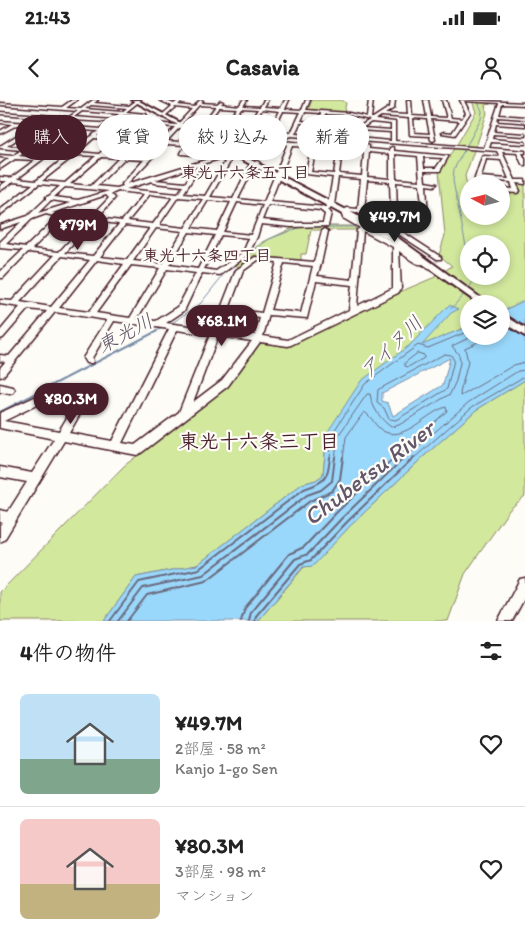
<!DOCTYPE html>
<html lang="ja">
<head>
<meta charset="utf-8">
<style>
  body { margin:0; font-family:Itim,"Klee One",sans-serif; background:#f2f2f2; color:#222; height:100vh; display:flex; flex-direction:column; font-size:19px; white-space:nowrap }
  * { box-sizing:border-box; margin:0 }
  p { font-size:16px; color:#767676 }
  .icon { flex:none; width:28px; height:28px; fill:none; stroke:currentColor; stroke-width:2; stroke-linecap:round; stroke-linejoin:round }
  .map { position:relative; height:521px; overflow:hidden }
  .drawer { display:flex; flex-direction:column; background:#fff; flex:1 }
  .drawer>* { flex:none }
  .banner { position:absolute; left:15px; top:15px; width:495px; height:45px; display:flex; gap:10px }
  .needle { width:32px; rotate:277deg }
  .tools { position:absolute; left:460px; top:75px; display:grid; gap:10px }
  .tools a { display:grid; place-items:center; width:50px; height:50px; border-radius:50%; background:#fff; box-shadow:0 2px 8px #0003; font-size:25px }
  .price { position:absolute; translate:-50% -42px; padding:0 11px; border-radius:18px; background:#4a1f2b; color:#fff; font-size:16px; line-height:32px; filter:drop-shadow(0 1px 2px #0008) }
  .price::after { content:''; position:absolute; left:50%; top:30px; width:15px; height:11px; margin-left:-8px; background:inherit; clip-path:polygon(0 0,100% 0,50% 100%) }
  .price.on { background:#222; color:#fff }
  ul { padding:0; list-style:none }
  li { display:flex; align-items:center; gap:15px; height:125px; padding:0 20px }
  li+li { border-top:1px solid #e0e0e0 }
  li span { display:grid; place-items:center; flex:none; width:140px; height:100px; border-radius:8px; color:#555 }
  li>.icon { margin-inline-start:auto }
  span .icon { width:60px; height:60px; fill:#fffc; stroke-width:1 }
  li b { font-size:21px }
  h2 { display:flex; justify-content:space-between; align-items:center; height:60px; padding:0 20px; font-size:21px }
  .chip { padding:0 18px; border-radius:22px; background:#fff; box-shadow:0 2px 8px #0003; font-size:18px; line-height:45px }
  .chip.on { background:#4a1f2b; color:#fff }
  .status { display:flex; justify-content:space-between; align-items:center; height:35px; padding:0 25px; background:#fff; direction:ltr }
  .status svg { height:14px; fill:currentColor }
  header { display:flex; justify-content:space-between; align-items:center; height:65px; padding:0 20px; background:#fff; font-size:22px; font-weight:700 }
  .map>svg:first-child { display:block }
</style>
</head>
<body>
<div class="status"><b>21:43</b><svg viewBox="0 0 49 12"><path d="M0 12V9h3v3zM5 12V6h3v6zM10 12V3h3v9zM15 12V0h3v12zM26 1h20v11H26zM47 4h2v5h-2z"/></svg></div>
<header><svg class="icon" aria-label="back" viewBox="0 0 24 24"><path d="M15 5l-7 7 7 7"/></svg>Casavia<svg class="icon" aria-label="person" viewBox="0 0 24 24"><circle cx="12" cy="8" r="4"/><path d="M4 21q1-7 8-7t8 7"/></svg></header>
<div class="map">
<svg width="525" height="521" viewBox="0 0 525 521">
  <rect width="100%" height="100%" fill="#fdfcf7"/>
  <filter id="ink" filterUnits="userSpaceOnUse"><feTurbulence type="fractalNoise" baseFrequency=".02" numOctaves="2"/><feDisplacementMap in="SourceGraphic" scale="10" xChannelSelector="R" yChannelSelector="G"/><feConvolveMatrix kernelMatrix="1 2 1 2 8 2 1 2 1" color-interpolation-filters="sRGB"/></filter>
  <g filter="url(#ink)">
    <path fill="#d1e89d" stroke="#8e8464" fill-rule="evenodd" d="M312,0h30l4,3 -2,10 -36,-3z
      M472,1l18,2 1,1 -6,1 2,8 -11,34 -20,-1 20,-34z
      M455,47l20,1 -10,28 4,19v21h32v-21l10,1 -1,-4 10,1 -4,-9 9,-1v117l-24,12v-8h-32v22l-48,20 -94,87 -4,42 -7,5 -14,4 -105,81 -61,12 -32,44h-104v-29l124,-126 102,-81 33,-42 31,2 65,-34 80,-34 17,-11 -13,-11 6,-20 -6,-64zM469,144h32v32h-32z
      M297,126h56l4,4h-46l-5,24h-5v7l-47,-6 -15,12 -4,-2 26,-22z
      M525,280v116l-15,13 -45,65 -17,47h-190l46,-54 9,-2 37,-39 73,-69 53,-47z"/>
    <path fill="#9ad8fb" stroke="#7a8ea8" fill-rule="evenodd" d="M525,200v80l-49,30 -53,47 -73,69 -37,40 -10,1 -45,54h-154l32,-44 61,-12 105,-81 14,-4 7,-5 4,-42 34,-52 49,-36 39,-40 10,4 -8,4 -29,32 47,-19v10h32v-24zM450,258l-7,27 -50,31 -5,-13 -6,-2v-8z"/>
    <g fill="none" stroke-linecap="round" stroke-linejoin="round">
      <path stroke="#6a697e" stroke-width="1" d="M484,236l-6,6 -13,6 3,14 -8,31 1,3 53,-31 11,-3
        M418,253l6,2v3l-16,9 -3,-1v-3z
        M445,254l6,1 3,5 -7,29 -51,31 -7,-1 -5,-11 -7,-5 1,-13z
        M330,359l2,-25 33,-50 53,-39 10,3 41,-17
        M335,359l3,-23 29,-42h3c2,13 10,25 21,33l8,-2 51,-31 6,-13 4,-18 -1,-8 -7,-9 21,-10
        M343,359l3,-22 18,-25c8,4 11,15 19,19 21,12 44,-19 63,-24l1,4 -54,48
        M404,359l65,-57 49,-31 7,-1
        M413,359l59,-52 53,-31"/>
      <path stroke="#6a697e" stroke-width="2" d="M110,521l29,-39 60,-13 105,-80c21,-7 24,-10 26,-32
        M118,521l25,-33 60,-13 104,-80 14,-5 11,-9 3,-24
        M127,521l20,-26 59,-14 104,-80 22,-10 8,-12 3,-22
        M241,521l4,-13 44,-54 15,-7 33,-35 58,-55
        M249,521l2,-9 44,-53 13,-5 34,-36 63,-61
        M255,521l1,-5 44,-52 11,-4 36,-38 67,-65"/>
      <path stroke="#7a8ea8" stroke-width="1" d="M384,116l1,7
        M469,161l-16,-80 1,-12 27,-50 1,-8 -5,-11
        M467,190l6,-8 -1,-6
        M451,209l14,-16
        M169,225l31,-21 24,-30 45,-35 32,-12h58
        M154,232l11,-5"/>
      <path stroke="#7a8ea8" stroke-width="2" d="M0,312l157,-81"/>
      <path stroke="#d9d0ce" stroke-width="8" stroke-dasharray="8 4" stroke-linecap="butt" d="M423,163l15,-5"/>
      <defs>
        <path id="minor" d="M72,0h5l-11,8 15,1 12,-9h5l-4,3 35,3 8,-6h4l-15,12 20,2 1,2 -23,-1 -8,5 61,5 15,-16 -17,-2 -10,9h-2v-2l9,-8 -13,-6h5l10,4 5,-4h4l-5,5 16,2 6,-7 3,1 -2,2 16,1 4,-3 2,1 -2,2 18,2 4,-6h4l-4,6 17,1 4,-7h4l-4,7 17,1 4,-8h4l-4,9 17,1 4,-10h4l-4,10 43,3 18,4 2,-17h4l-2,18h2l17,-11 1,-7h4l-1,8 -9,6 23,1 -1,-15h4l1,16 15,1 -3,-17h4l3,17 16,1 -5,-18h4l5,18 11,1 4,-6 -6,-13 65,3v2l-23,-1 -3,11 26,2v2l-27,-2 -1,5 28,2v2l-29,-2 -2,8 31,2v2l-32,-2 -1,5 33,3v2l-34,-2 -2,6 36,3v2h-3l3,6v7l-3,-2 -5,-11 -15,-1 13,28h10v4l-9,-1 4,8 -3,2 -16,-1v-4l12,1 -2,-7 -30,-2v4h-6v-6l7,-21 2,-1 16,1 -3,-6 -153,-11 -1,7 21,2 1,-3 2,-1 2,1v3l21,2v-3l2,-1 2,1v3l54,5v1l-8,14h-16l1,11 12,2 -3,2 -8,-1 2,34 -59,-5 32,17 40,26v2h-4l-40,-26 -33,-17 -1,-1 2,-1 -4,1 -3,-2 -11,-1 1,4 50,29 28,18c-8,5 -19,-6 -27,-12l2,38 -3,4 -107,52 -3,1 -28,-4 -32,44 -87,67 -4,2 -73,-14 -60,99 -4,2v-17l2,-3h-2v-12l8,2 19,-30 -27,-5v-10l32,6 22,-34 -54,-11v-15l50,-23 33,6 3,1 2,3 -19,33 43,8 57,-112 -55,-8 -22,37 1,3 -1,2h-6l-3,-5 24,-38 -52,-8 -52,64 -3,1v-9l5,-6 -5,-1v-6l9,1 38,-45 -19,-2 -25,29 -3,1v-8l20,-24 -20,-3v-4l12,1 43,-46 -27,-3 -25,26h-3v-6l23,-22 -23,-2v-6l21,-20 -21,7v-4l28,-9 18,-17v-2l3,-1 11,-10 -21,-2 -39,31v-5l33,-26 -20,-2 -13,9v-5l7,-5h-7v-4l11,1 24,-18 -20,-1 -15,10v-4l9,-7 -9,-1v-2l13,1 8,-6 -21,-2v-2l32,-20 -15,-1 -17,9v-3l12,-7 -12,-1v-2l57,4 9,-6 -66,-5v-2l69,5 9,-6 -77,-6 -1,-2 62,4zM464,1l35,2 -15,45 -89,-7v-19l-20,-2 6,-4 28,2 1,17 20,1 1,4 2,1 2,-1 -4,-21 29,2 -8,12 -8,-1 -2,1 13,2 15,-22zM91,5l36,3 -5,4 -37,-3zM199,5l17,1 -16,21 -19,-2zM219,7l18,1 -15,20 -18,-1zM241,8l17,1 -13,21 -18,-1zM262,9l18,2 -6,11 -18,-2zM82,11l37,3 -7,6 -38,-3zM283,11l18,1 -10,21 -18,-1zM305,12l16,1 -3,10 -17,-2zM325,14l24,1 21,5 -29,17 -46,-3 5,-11 22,2zM413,18l14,1 3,15 -16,-1zM71,20l38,2 -8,7 -39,-3zM254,22l18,2 -3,8 -19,-2zM371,22l20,2v6l-29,-2zM114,23l18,1 -15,14 -20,-2zM137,24l15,2 -30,29 -18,-1zM37,26l17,2 -29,20 -18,-2zM157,26l18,1 -28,30 -20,-1zM59,28l17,1 -27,21 -19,-2zM179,28l45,3 27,15 -124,38 38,-40 21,1 -5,8v1l27,2 2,-1v-1l-24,-2 4,-6 24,1 9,-3 -2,-1 -7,2 -31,-3 6,-8 6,-1 -2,-2 -7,1 -7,10 -12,-1zM81,30l17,1 -25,20 -19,-1zM358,30l33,2v9l-45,-4zM232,32l52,3 -29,10zM291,36l48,4 -1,7 -55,-6v2l4,2 -23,57 -26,-3 17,-34 5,-2 -3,-2 -7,3 -17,35 -23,-2 20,-35 -6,-5 34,-9v-1zM94,38l20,2 -15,14 -21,-2zM292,46l19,1 -5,27 27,3 -5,28 -2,2 -56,-5zM316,48l22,1 -4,25 -23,-2zM342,50l22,2 -2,24 -23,-2zM27,51l18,1 -7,6 -19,-2zM369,52l21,2v25l-23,-2zM51,53l18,1 -33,27 -19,-2zM395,54l23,2 2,25 -24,-2zM75,55l21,1 -31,27 -23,-2zM101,57l18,1 -28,28 -21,-2zM423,57l20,1 -7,10h-12zM124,59l20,1 -22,24 1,2 -6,2 -20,-2zM220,59l5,3 -20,34 -22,-2 19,-30zM486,59l15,1 8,19 -28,-2zM197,66l-12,17 -30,-3zM338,77l23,2 -3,30 -11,-1 -6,4 2,6 17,10 -3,2 -5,50 -35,-4 4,-12 7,-33 -3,-2 -3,2 -8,31 -59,-5 -19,13 -23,59 -47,-6 18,-12 18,-38 18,2 28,-20 9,-18 4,-13 30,3 37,-1 3,-13 -3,-2 6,-6zM367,80l23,2 1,31 -27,-3zM152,81l2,2 29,3 -5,8 -52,-5zM396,82l24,2 3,32 -26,-3zM65,87l44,4 -31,9 -24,-3zM118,91l26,3 -22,27 -25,-3 18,-20 -4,-4zM150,94l23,3 -20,27 -25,-3zM106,95l3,3 -18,19 -39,-4zM178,97l25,2 -18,29 -26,-3zM51,100l20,3 -33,10zM208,100l23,2 -14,29 -26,-3zM237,102l26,3 -12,30 -28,-3zM268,105l52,5 5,4 -2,9h-32l-29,-3zM46,114l11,3 -31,30 -20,-3 26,-25zM63,118l25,3 -29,31 -27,-3zM94,121l25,3 -26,32 -28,-3zM125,125l25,3 -23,32 -27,-3zM156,128l27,3 -20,33 -30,-3zM363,131l30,16v41l-36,18zM189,132l26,3 -17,34 -29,-4zM221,135l28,3 -6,15 -27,18 -12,-2zM62,156l28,4 -39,47 -31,-5zM97,160l27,4 -35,48 -30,-4zM258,160l19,2 -15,51 -33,-4 14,-38zM284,163l29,3 -12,47 -31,-3zM131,165l29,3 -30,50 -34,-5zM167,169l29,4 -18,34 -22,14 -19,-2zM316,181l36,4 -3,25 -61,30 -25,-4 6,-21 38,3zM227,214l33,4 -5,17 -35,-5zM177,230l33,5 -31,77 -44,33 -13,-2zM218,236l34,5 -30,39 -29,22zM51,298l25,5 -17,28 -55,-10z
          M0,284l13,3 2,3 -2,3 -3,1 -10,-2z
          M525,478v19l-13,24h-14l22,-42z"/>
        <path id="major" d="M132,0h5l257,135 95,69h-10l-91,-65z
          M501,213l24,15v8l-24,-15z"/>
      </defs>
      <use href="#minor" stroke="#4a1f2b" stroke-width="3"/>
      <use href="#major" stroke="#4a1f2b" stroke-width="4"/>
      <use href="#minor" fill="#fdfcf7" fill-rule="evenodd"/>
      <use href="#major" fill="#fdfcf7" fill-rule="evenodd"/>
    </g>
  </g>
  <g text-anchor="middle" stroke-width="4.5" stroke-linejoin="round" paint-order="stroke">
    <g font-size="16" font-weight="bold" fill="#4a1f2b" stroke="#fdfcf7">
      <text x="245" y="78">東光十六条五丁目</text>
      <text x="207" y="161">東光十六条四丁目</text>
    </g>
    <g font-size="20" font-style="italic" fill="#625669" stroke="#fdfcf7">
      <text transform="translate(125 233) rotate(-28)" y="7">東光川</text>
      <text transform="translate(391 247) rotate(-45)" y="7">アイヌ川</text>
    </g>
    <g font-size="20" font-weight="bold" fill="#4a1f2b" stroke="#fdfcf7">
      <text x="259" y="348">東光十六条三丁目</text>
    </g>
    <g font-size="24" font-style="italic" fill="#625669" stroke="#fdfcf7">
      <text transform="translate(369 373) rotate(-37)" y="8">Chubetsu River</text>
    </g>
  </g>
</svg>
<div class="tools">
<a><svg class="needle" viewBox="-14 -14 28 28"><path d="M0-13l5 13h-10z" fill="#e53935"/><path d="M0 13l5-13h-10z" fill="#767676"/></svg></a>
<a><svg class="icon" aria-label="locate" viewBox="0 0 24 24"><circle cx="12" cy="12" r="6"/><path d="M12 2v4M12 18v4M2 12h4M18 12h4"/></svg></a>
<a><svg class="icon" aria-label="layers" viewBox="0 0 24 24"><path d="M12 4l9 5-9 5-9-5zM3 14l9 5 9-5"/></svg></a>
</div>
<b class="price on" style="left:395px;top:143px">¥49.7M</b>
<b class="price" style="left:78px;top:151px">¥79M</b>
<b class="price" style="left:222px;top:247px">¥68.1M</b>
<b class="price" style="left:71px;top:325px">¥80.3M</b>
<div class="banner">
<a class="chip on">購入</a>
<a class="chip">賃貸</a>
<a class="chip">絞り込み</a>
<a class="chip">新着</a>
</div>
</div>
<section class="drawer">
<h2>4件の物件<svg class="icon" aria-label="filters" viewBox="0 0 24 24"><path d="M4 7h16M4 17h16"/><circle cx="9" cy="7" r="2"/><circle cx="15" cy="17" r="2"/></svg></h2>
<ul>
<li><span style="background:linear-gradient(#bfe0f5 65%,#7fa58c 0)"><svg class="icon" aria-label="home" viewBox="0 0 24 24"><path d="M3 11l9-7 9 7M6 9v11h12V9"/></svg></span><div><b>¥49.7M</b><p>2部屋 · 58 m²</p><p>Kanjo 1-go Sen</p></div><svg class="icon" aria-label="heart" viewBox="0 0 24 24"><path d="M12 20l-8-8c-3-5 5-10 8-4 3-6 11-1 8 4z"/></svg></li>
<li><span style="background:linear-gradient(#f6c9c9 65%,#c2b280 0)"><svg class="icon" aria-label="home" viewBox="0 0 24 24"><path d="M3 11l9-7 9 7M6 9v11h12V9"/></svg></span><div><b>¥80.3M</b><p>3部屋 · 98 m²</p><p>マンション</p></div><svg class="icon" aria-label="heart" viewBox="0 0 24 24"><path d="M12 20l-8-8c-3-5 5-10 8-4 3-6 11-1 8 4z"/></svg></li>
</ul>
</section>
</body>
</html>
